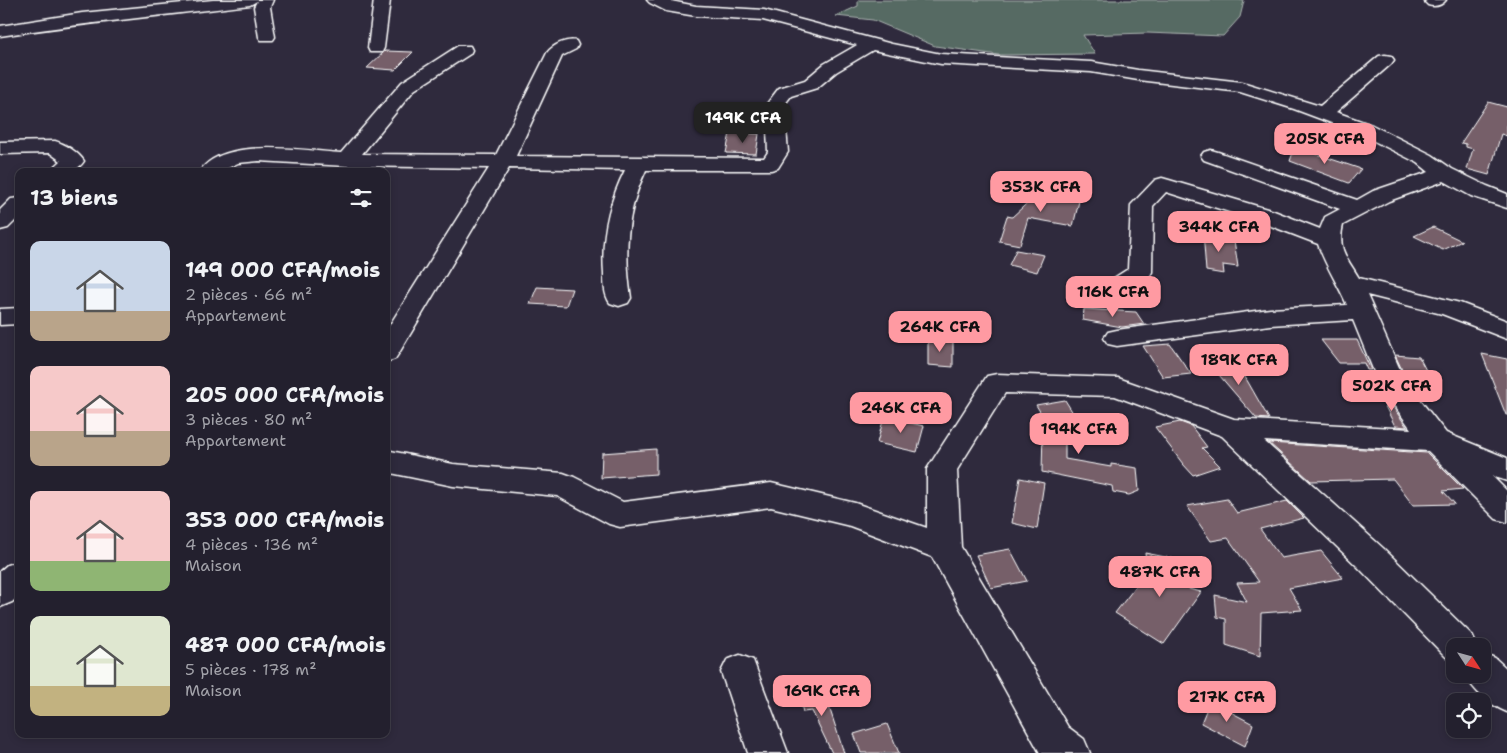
<!DOCTYPE html>
<html lang="fr">
<head>
<meta charset="utf-8">
<style>
  body { margin:0; font-family:"Shantell Sans",sans-serif; background:#2f2d3a; color:#f1f3f6; height:100vh; display:flex; flex-direction:column; font-size:19px; white-space:nowrap }
  * { box-sizing:border-box; margin:0 }
  p { font-size:16px; color:#a3a3aa }
  .icon { flex:none; width:28px; height:28px; fill:none; stroke:currentColor; stroke-width:2; stroke-linecap:round; stroke-linejoin:round }
  .map { position:relative; flex:1; overflow:hidden }
  .side { position:absolute; left:15px; top:168px; width:375px; height:570px; display:flex; flex-direction:column; background:#23202e; border-radius:10px; box-shadow:0 2px 8px #0003,0 0 0 1px #403e4a }
  .side>* { flex:none }
  .needle { width:32px; rotate:126deg }
  .fabs { position:absolute; left:1446px; top:638px; display:grid; gap:10px }
  .fabs a { display:grid; place-items:center; width:45px; height:45px; border-radius:10px; background:#23202e; box-shadow:0 2px 8px #0003,0 0 0 1px #403e4a; font-size:25px }
  .price { position:absolute; translate:-50% -42px; padding:0 11px; border-radius:10px; background:#ff9aa2; color:#111; font-size:16px; line-height:32px; filter:drop-shadow(0 1px 2px #0008) }
  .price::after { content:''; position:absolute; left:50%; top:30px; width:15px; height:11px; margin-left:-8px; background:inherit; clip-path:polygon(0 0,100% 0,50% 100%) }
  .price.active { background:#222; color:#fff }
  ul { padding:0; list-style:none }
  li { display:flex; align-items:center; gap:15px; height:125px; padding:0 15px }
  li span { display:grid; place-items:center; flex:none; width:140px; height:100px; border-radius:10px; color:#555 }
  li>.icon { margin-inline-start:auto }
  span .icon { width:60px; height:60px; fill:#fffc; stroke-width:1 }
  li b { font-size:21px }
  h2 { display:flex; justify-content:space-between; align-items:center; height:60px; padding:0 15px; font-size:21px }
  .map>svg:first-child { display:block }
</style>
</head>
<body>
<div class="map">
<svg width="1507" height="753" viewBox="0 0 1507 753">
  <rect width="100%" height="100%" fill="#2f2a3d"/>
  <filter id="ink" filterUnits="userSpaceOnUse"><feTurbulence type="fractalNoise" baseFrequency=".02" numOctaves="2"/><feDisplacementMap in="SourceGraphic" scale="10" xChannelSelector="R" yChannelSelector="G"/><feConvolveMatrix kernelMatrix="1 2 1 2 8 2 1 2 1" color-interpolation-filters="sRGB"/></filter>
  <g filter="url(#ink)">
    <path fill="#576a63" stroke="#abb4b1" d="M858,0h381l5,1 -4,16 -17,19 -76,-3 -64,2 12,19 -96,1 -64,-9 -62,-26 -37,-4 22,-10z"/>
    <path fill="#765e69" stroke="#fff" d="M385,51l28,1 -18,18 -28,-2z
      M1488,102l19,5v29l-6,-2 -12,41 -22,-6 6,-20 -7,-2v-3l-5,-1z
      M730,133l29,1 -3,20 -30,-1z
      M1295,147l66,22 -12,14 -59,-22z
      M1046,186l34,11 -7,29 -45,-8 -8,27 -21,-4 8,-25 5,1z
      M1433,227l29,14 -19,9 -29,-14z
      M1203,232l31,8 4,27 -15,-2 1,9 -18,-3z
      M1016,250l28,5 -7,17 -28,-7z
      M537,287l35,2 -6,17 -36,-2z
      M1084,309l52,3 8,12 -22,3 -39,-7z
      M928,339l25,2v26l-25,-2z
      M1321,340h36l14,30h-4l-3,-7h-25z
      M1170,344l21,30 -28,3 -20,-31z
      M1482,354l25,5v56h-1z
      M1395,355l24,2 10,19 -25,-2z
      M1207,361h29l33,58 -13,-1z
      M1383,393l24,34 -12,-1 -16,-32z
      M1065,400l13,21 -13,2v36l46,8v-3l26,4 2,23 -10,4 -16,-3 -1,-6 -70,-14 1,-43 9,2 -16,-26z
      M884,417l40,9 -7,26 -40,-9z
      M1180,422l11,4 16,21 -5,1 18,18 -27,9 -10,-11 -28,-37z
      M1269,443l158,10 36,36 -20,2 12,13 -42,1 -20,-26 -82,2z
      M656,449v25l-55,4 1,-25z
      M1020,478l24,5 -7,46 -25,-6z
      M1227,499l10,14 50,-12 17,17 -44,11 21,29 40,-7 22,27 -54,10 13,22 -41,3 -1,43 -34,-11v-26l-9,-2 -2,-22 32,7 -10,-19 22,-1 -31,-44 -17,3 -24,-35z
      M1010,549l17,32 -36,7 -15,-33z
      M1145,553l41,8 3,28 12,3 -37,52 -49,-31 32,-41z
      M823,688l21,65h-12l-20,-42 -9,1 -5,-18z
      M1210,701l43,23 -8,22 -44,-23z
      M887,724l12,29h-38l-7,-19z"/>
    <g fill="none" stroke-linecap="round" stroke-linejoin="round">
      <defs>
        <path id="minor" d="M213,0h60l-3,7 5,30 -2,3h-12l-2,-3 -5,-30 3,-6 -7,4c-83,10 -167,18 -250,31v-10l82,-13z
          M374,0h16l-6,48 -2,4h-12l-2,-4z
          M647,0h19l30,6 68,4 128,34 49,10 150,8 47,8 104,12 78,24 59,-50 6,-1 6,1 3,4 -3,4 -55,48 36,13 60,30 20,14 35,17 20,8v14l-36,-12 -27,-15 -55,20 -46,24c-6,24 4,33 16,53l101,25 47,18v18l-65,-25 -75,-19 38,86 41,52 61,25v23l-15,-5 15,15v31l-11,-3 -68,-68 -164,-10 119,107 89,87 5,11h-22v15l-9,-4 -87,-89 -137,-132 -107,-40 -110,-3 -48,77 4,77 107,180 16,12 6,14h-50l-108,-196 -82,-31 -79,-19 -151,20 -11,-3 -52,-28 -104,-10 -67,-14v-22l67,14 110,9 11,4 49,25 148,-19 84,20 72,25v-59l60,-93 10,-2 121,4 116,41 177,10 -32,-45 -26,-64 -83,5 -153,21 -9,-2 -4,-6 4,-6 9,-2 153,-21 77,-4c-9,-21 -22,-40 -29,-61l-60,-23 -92,-29 -13,14 -1,66 -3,5c-16,10 -33,27 -52,22l-3,-5 3,-5 31,-20 3,-64 24,-25 7,-2 7,2 105,31 46,18 5,-12 15,-8 -136,-49 -3,-4 3,-4 7,-2 7,2 139,48 16,-9 56,-19 -11,-9 -60,-30 -64,-24 -54,-17 -102,-12 -47,-8 -150,-8 -68,-14 -37,22 -19,16 -26,8 -7,9 4,47 -10,16 -7,2h-125c-20,41 -22,83 -15,128l-3,5 -9,3 -9,-3c-6,-8 -6,-20 -6,-30 -3,-37 5,-71 21,-103l-116,-2 -110,185 -4,6 -9,3v-31l103,-163 -143,-2 -87,-5 -21,2 -16,8h-22c24,-35 104,-20 141,-18l61,-71 56,-36h12l2,4 -2,4 -56,36 -52,64 134,1 51,-102c6,-8 19,-14 29,-12l2,4 -2,4 -14,7 -46,100 248,2 4,-6 -2,-47 13,-17 26,-8 19,-16 33,-19 -94,-25 -67,-4 -30,-5 -16,-8z
          M1427,0h19c-5,6 -12,7 -18,5l-3,-3z
          M55,141c10,3 23,11 29,20 -8,13 -20,10 -34,10l11,-10 -11,-8 -50,1v-12z
          M19,198v19l-11,11 -8,2v-20l11,-11z
          M19,308v16l-19,1v-16z
          M19,561v35l-7,6 -12,5v-36l7,-6z
          M1482,653l13,5 12,11v43c-17,-7 -34,-21 -42,-38h17z
          M740,655l13,5 35,93h-40l-27,-81 6,-12z"/>
      </defs>
      <use href="#minor" stroke="#fff" stroke-width="3"/>
      <use href="#minor" fill="#2f2a3d" fill-rule="evenodd"/>
    </g>
  </g>
</svg>
<div class="fabs">
<a><svg class="needle" viewBox="-14 -14 28 28"><path d="M0-13l5 13h-10z" fill="#e53935"/><path d="M0 13l5-13h-10z" fill="#a3a3aa"/></svg></a>
<a><svg class="icon" aria-label="locate" viewBox="0 0 24 24"><circle cx="12" cy="12" r="6"/><path d="M12 2v4M12 18v4M2 12h4M18 12h4"/></svg></a>
</div>
<b class="price active" style="left:743px;top:144px">149K CFA</b>
<b class="price" style="left:1325px;top:165px">205K CFA</b>
<b class="price" style="left:1041px;top:213px">353K CFA</b>
<b class="price" style="left:1219px;top:253px">344K CFA</b>
<b class="price" style="left:1113px;top:318px">116K CFA</b>
<b class="price" style="left:940px;top:353px">264K CFA</b>
<b class="price" style="left:1239px;top:386px">189K CFA</b>
<b class="price" style="left:1392px;top:412px">502K CFA</b>
<b class="price" style="left:901px;top:434px">246K CFA</b>
<b class="price" style="left:1079px;top:455px">194K CFA</b>
<b class="price" style="left:1160px;top:598px">487K CFA</b>
<b class="price" style="left:822px;top:717px">169K CFA</b>
<b class="price" style="left:1227px;top:723px">217K CFA</b>
<section class="side">
<h2>13 biens<svg class="icon" aria-label="filters" viewBox="0 0 24 24"><path d="M4 7h16M4 17h16"/><circle cx="9" cy="7" r="2"/><circle cx="15" cy="17" r="2"/></svg></h2>
<ul>
<li><span style="background:linear-gradient(#c9d6e8 70%,#b9a48a 0)"><svg class="icon" aria-label="home" viewBox="0 0 24 24"><path d="M3 11l9-7 9 7M6 9v11h12V9"/></svg></span><div><b>149 000 CFA/mois</b><p>2 pièces · 66 m²</p><p>Appartement</p></div></li>
<li><span style="background:linear-gradient(#f6c9c9 65%,#b9a48a 0)"><svg class="icon" aria-label="home" viewBox="0 0 24 24"><path d="M3 11l9-7 9 7M6 9v11h12V9"/></svg></span><div><b>205 000 CFA/mois</b><p>3 pièces · 80 m²</p><p>Appartement</p></div></li>
<li><span style="background:linear-gradient(#f6c9c9 70%,#8fb573 0)"><svg class="icon" aria-label="home" viewBox="0 0 24 24"><path d="M3 11l9-7 9 7M6 9v11h12V9"/></svg></span><div><b>353 000 CFA/mois</b><p>4 pièces · 136 m²</p><p>Maison</p></div></li>
<li><span style="background:linear-gradient(#dfe7d0 70%,#c2b280 0)"><svg class="icon" aria-label="home" viewBox="0 0 24 24"><path d="M3 11l9-7 9 7M6 9v11h12V9"/></svg></span><div><b>487 000 CFA/mois</b><p>5 pièces · 178 m²</p><p>Maison</p></div></li>
</ul>
</section>
</div>
</body>
</html>
